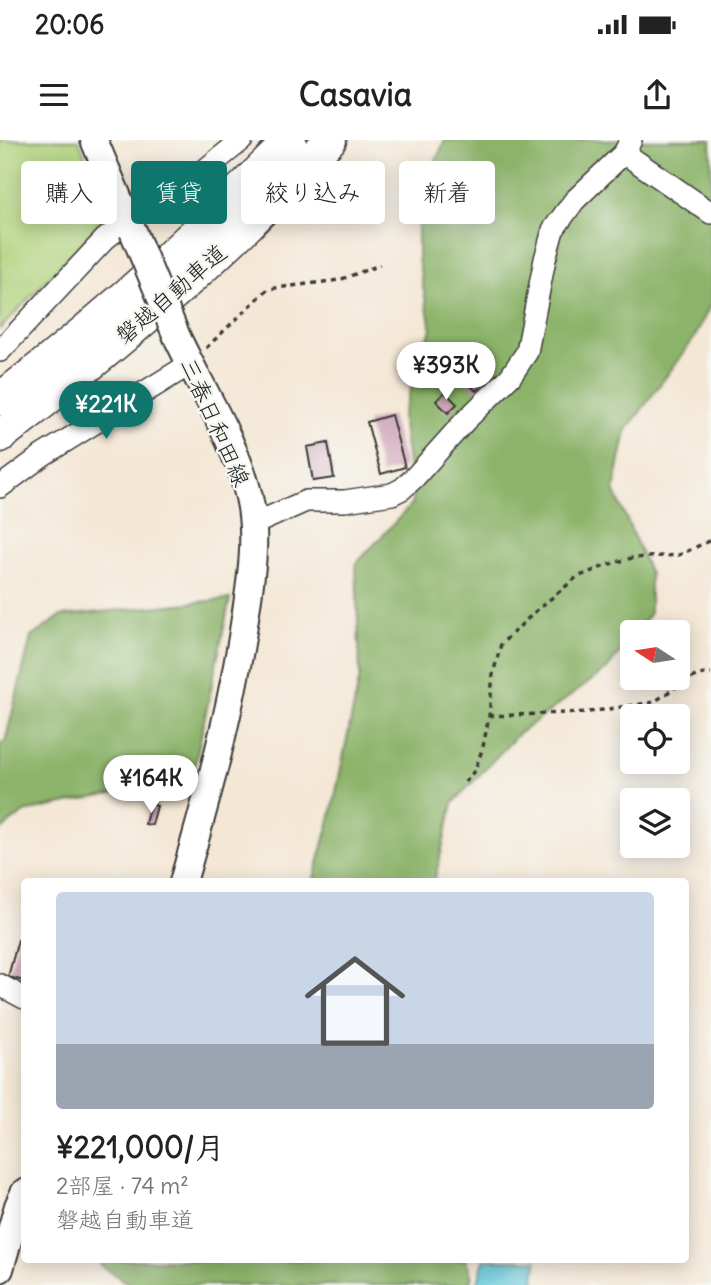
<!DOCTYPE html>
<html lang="ja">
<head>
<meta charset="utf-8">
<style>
  body { margin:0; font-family:Delius,"Klee One",sans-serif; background:#f2f2f2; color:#222; height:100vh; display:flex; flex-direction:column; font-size:26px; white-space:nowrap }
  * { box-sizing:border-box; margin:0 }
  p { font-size:23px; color:#767676 }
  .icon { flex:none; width:38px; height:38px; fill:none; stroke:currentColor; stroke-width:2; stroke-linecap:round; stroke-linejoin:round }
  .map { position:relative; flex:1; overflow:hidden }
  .sheet { position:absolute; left:21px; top:738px; width:668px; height:385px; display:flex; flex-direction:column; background:#fff; border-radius:7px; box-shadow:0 4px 18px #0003 }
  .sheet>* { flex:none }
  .hud { position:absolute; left:21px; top:21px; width:670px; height:63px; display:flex; gap:14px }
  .needle { width:46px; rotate:282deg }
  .tools { position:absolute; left:620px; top:480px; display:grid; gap:14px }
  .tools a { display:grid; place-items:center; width:70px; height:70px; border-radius:7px; background:#fff; box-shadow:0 4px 18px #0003; font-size:35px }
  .price { position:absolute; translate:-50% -60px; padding:0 16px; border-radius:24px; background:#fff; color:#222; font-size:23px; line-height:46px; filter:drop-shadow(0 2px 4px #0008) }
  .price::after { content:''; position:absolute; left:50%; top:42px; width:21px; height:16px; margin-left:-10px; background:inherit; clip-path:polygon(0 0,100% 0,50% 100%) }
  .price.on { background:#0f766e; color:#fff }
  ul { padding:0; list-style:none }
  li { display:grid; align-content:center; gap:14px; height:371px; padding:0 35px }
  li+li { border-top:2px solid #e0e0e0 }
  li span { display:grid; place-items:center; height:217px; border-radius:7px; color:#555 }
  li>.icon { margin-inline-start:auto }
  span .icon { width:126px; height:126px; fill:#fffc; stroke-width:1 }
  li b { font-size:30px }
  .pill { padding:0 24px; border-radius:7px; background:#fff; box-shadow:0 4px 18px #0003; font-size:24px; line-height:63px }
  .pill.on { background:#0f766e; color:#fff }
  .status { display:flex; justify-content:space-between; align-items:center; height:49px; padding:0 35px; background:#fff; direction:ltr }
  .status svg { height:19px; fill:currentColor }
  header { display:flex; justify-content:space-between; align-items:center; height:91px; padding:0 35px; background:#fff; font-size:32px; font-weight:700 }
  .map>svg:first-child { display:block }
</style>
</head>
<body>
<div class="status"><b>20:06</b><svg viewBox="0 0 49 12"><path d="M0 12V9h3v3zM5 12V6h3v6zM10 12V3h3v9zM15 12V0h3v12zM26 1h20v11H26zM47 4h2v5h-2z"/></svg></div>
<header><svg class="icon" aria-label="menu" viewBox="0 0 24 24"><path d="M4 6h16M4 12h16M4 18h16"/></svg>Casavia<svg class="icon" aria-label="share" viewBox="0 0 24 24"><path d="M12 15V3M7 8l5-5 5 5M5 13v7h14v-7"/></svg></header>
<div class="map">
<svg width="711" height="1145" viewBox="0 0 711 1145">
  <rect width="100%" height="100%" fill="#f6f6f2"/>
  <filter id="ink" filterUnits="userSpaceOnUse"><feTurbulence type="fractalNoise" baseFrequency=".0143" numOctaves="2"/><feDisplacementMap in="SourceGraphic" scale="14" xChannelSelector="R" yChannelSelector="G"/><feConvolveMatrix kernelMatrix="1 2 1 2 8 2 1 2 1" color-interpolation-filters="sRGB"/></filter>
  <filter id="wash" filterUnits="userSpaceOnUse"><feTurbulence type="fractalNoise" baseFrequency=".00686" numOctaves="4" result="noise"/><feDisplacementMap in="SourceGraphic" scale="28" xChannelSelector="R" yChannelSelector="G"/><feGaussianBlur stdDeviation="1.57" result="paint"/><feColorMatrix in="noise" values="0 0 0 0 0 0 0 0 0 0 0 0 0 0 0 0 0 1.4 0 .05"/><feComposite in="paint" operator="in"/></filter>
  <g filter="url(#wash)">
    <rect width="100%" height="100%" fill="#f4e7d5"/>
    <path fill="#afd179" stroke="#66764a" stroke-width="2" d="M0,0h79l27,77 -106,112z"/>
    <path fill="#8bb369" stroke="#546842" stroke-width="2" d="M445,0h266v163l-16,34 -69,94 -12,59 36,84v39l-14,19h-4v5l-25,32 -90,66 -64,68 -19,79h-121l18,-66 29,-140 -4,-112 57,-61 -11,-87 29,-87 -13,-70v-58z
      M230,459l-38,179 -168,34 -24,19v-88l5,-1 26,-105 30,-21z
      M101,1120h365l6,17 -4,8h-337l-31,-20z"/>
    <path fill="#5dc6d8" stroke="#3c717a" stroke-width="2" d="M484,1120h53l-3,16 1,9h-58z"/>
    <g id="blocks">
      <path fill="#c997b2" d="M482,226l9,9 -15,16 -9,-9z
        M445,252l12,12 -9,9 -12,-12z
        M391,275l14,52 -24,7 -14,-52z
        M328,303l6,35 -21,3 -6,-34z
        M150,664l7,2 -5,19 -7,-1z
        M18,800l6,2v39l-16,-4z"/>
    </g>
  </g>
  <g filter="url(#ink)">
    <use href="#blocks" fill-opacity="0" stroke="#3c3a38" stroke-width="2"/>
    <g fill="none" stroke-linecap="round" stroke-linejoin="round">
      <defs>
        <path id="minor" d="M624,13l87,60
          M0,211l105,-112 23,-18 24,-22 54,-30 36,-29
          M0,347l43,-32 147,-91
          M254,384l52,-23h39l47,-7 10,-5 12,-11 51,-57 45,-44 17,-25 18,-93 8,-29 21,-29 50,-48 7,-13
          M0,845l24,13"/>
        <path id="major" d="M94,0l34,81 5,10
          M177,197c24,51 59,105 72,160 9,39 2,82 -4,121 -13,90 -37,177 -62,264
          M0,1129l18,-63 6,-13"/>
        <path id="highway" d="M0,259c103,-79 199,-166 290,-259
          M0,296c86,-66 171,-136 248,-211 28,-28 55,-57 82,-85"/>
      </defs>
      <use href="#minor" stroke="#3c3a38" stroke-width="24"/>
      <use href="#major" stroke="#3c3a38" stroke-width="30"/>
      <use href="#highway" stroke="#3c3a38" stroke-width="35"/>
      <path stroke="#3c3a38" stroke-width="3.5" stroke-dasharray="5 5" stroke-linecap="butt" d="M206,208l62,-59 71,-9 41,-15
        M489,576l100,-4 65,-10 28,-19 16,-8 13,-2
        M465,642l10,-12 8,-23 6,-31 4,-42 8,-30 36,-34 40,-33 33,-13 22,-6 47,-3 32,-15"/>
      <use href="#minor" stroke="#fff" stroke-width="21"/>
      <use href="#major" stroke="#fff" stroke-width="26"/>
      <use href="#highway" stroke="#fff" stroke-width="32"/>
      <defs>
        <path id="major-bridge" d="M133,91l44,106"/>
      </defs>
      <use href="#major-bridge" stroke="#3c3a38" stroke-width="30" stroke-linecap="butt"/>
      <use href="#major-bridge" stroke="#fff" stroke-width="26"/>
    </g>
  </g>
  <g text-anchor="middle" stroke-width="5" stroke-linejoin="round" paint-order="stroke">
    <g font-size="23" fill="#1c1c1c" stroke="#f6f6f2">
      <text transform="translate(171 154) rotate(-41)" y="8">磐越自動車道</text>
      <text transform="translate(215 282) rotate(66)" y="8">三春日和田線</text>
    </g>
  </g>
</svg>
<div class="tools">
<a><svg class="needle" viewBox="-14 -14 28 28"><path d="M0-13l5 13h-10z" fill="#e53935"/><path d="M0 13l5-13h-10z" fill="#767676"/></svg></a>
<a><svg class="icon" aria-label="locate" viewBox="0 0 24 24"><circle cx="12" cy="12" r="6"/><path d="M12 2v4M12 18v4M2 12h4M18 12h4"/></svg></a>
<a><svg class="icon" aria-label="layers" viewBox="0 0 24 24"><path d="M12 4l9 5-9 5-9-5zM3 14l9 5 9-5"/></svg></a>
</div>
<b class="price" style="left:446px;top:262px">¥393K</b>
<b class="price on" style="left:106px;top:301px">¥221K</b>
<b class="price" style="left:151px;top:675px">¥164K</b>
<div class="hud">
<a class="pill">購入</a>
<a class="pill on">賃貸</a>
<a class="pill">絞り込み</a>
<a class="pill">新着</a>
</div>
<section class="sheet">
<ul>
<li><span style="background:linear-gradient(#c9d6e8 70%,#9aa5b1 0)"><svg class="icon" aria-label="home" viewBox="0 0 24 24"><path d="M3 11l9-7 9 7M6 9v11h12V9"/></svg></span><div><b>¥221,000/月</b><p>2部屋 · 74 m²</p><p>磐越自動車道</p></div></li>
</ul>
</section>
</div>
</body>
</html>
